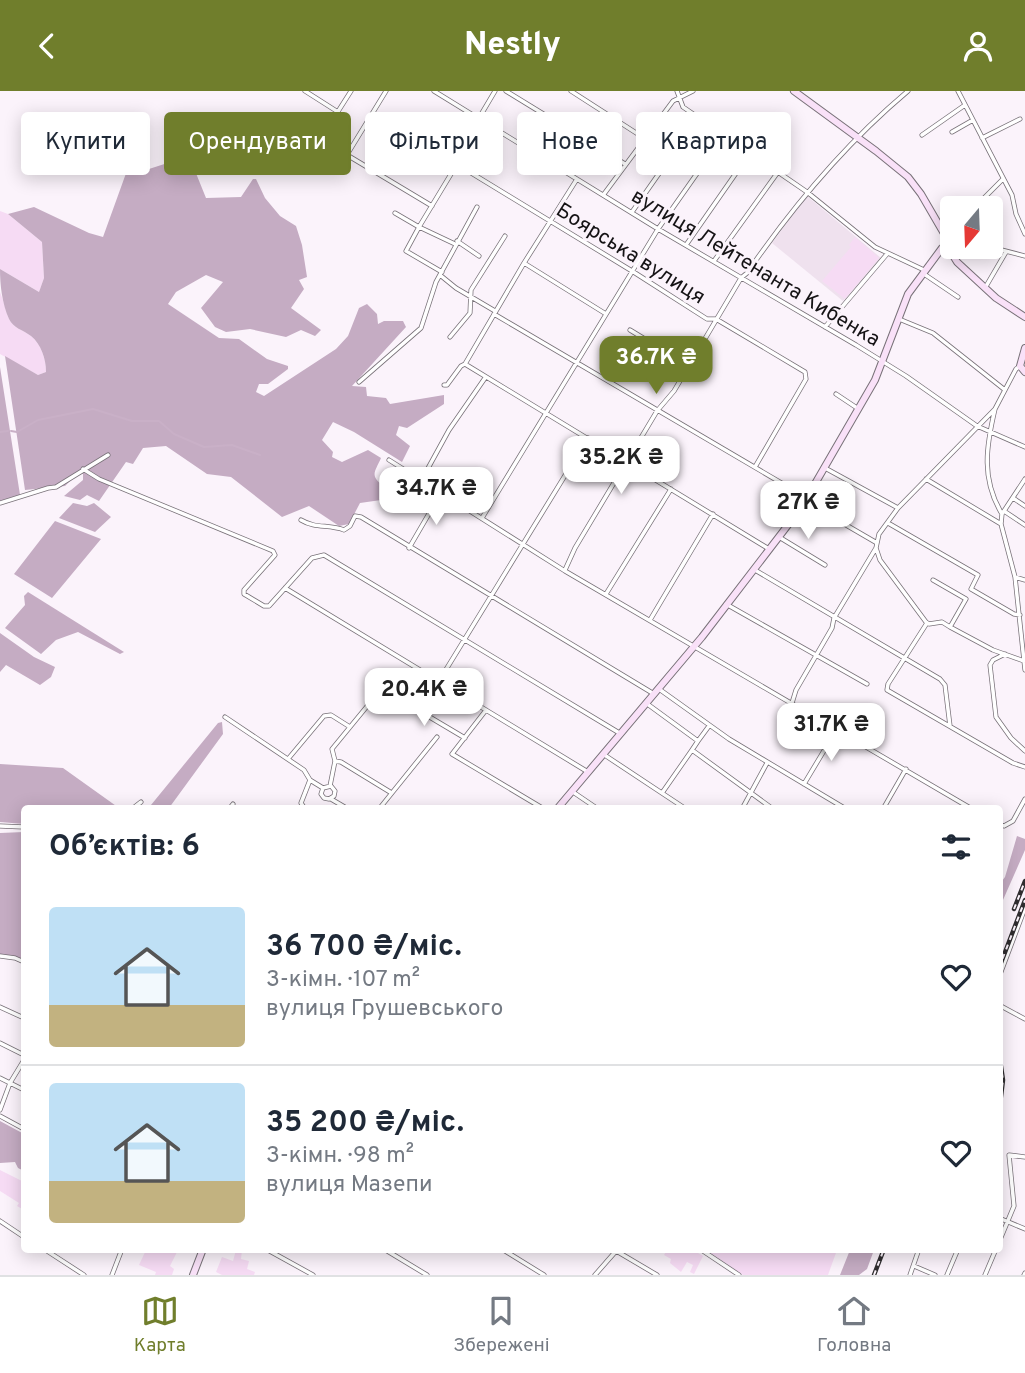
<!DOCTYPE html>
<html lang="uk">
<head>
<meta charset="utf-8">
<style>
  body { margin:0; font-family:Overpass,sans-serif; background:#f2f2f3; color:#1f2937; height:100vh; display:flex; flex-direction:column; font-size:26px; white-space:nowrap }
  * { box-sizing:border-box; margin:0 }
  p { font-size:23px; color:#747a83 }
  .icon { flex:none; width:38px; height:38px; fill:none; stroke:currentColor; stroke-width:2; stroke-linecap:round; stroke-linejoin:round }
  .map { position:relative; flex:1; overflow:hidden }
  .sheet { position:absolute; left:21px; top:714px; width:982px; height:448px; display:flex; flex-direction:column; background:#fff; border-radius:7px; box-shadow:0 4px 18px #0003 }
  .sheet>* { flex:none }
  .top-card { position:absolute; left:21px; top:21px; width:984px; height:63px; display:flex; gap:14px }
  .needle { width:46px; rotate:199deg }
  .controls { position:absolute; left:940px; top:105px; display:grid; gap:14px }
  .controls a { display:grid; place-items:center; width:63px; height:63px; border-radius:7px; background:#fff; box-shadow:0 4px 18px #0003; font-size:35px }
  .price { position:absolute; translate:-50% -60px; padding:0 16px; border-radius:14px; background:#fff; color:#222; font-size:23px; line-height:46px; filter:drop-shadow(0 2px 4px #0008) }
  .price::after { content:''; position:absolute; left:50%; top:42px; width:21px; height:16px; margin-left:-10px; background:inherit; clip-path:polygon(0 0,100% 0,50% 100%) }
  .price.current { background:#707e2c; color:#fff }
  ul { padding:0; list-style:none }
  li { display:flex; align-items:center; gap:21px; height:175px; padding:0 28px }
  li+li { border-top:2px solid #e0e1e3 }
  li span { display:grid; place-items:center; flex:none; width:196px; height:140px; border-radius:7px; color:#555 }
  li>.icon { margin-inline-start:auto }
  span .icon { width:84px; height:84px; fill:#fffc; stroke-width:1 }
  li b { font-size:30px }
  h2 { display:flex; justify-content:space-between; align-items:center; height:84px; padding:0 28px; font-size:30px }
  .chip { padding:0 24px; border-radius:7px; background:#fff; box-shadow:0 4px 18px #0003; font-size:24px; line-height:63px }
  .chip.current { background:#707e2c; color:#fff }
  header { display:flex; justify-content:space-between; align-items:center; height:91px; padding:0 28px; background:#707e2c; color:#fff; font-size:32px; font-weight:800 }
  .tabs { display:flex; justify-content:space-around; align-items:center; height:98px; border-top:2px solid #e0e1e3; background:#fff; font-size:19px; color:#747a83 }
  .tabs a { display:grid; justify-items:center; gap:4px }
  .tabs .current { color:#707e2c }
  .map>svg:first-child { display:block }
</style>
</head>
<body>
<header><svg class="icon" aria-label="back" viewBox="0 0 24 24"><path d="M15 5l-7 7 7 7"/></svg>Nestly<svg class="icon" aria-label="person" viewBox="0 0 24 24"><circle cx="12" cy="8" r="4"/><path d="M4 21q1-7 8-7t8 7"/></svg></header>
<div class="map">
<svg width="1025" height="1184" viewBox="0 0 1025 1184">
  <rect width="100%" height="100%" fill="#fbf3fb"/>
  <path fill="#efe1ee" d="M807,105l74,62 -38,43 -71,-58z"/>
  <path fill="#f6dbf4" d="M0,120l8,3 34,28 2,36 -5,14 -39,-23z
    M855,146l24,21 -34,41 -23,-18 29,-34 -2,-2z
    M0,201c4,9 5,18 9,27 4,9 14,11 22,17 10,8 15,23 15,36l-8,3 -38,-21z
    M0,1079l24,12v28l-7,-4 2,-3 -19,-12z
    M146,1159h32l-8,16 4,3 -2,6h-17l1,-3 -17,-7z
    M236,1159h6l-1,9 8,2 -2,8 8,3 -1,3h-32l-6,-3 6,-15 11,4z
    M693,1159l10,6 -9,18 -4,-2 3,-7 -6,-3 -6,10 -11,-9 1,-4 -7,-4 3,-5z
    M706,1159h131l-9,25h-85z"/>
  <path fill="#c5acc3" d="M189,65l17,42 35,-1 12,-18h3l9,19 15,18 16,10 6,19 5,32 -8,3 5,9 -13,19 30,22 -6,6 -14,-6 -15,7 -36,-8 -24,3 -11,-5 -14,-19 22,-26 -17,-7 -30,17 -8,12 51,34 20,1 28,20 21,7v3l-20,15h-9l-3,8 8,4 72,-47 12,-13 11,-28 8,-4 10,10 1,10 6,-3h19l3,6 -54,59 14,1 1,9 19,2 4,6 54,-9v9l-37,24 -8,-2 -3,9 14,11 -8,16 -48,-30 -21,-10 -11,18 11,12 -1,5 10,5 26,-12 13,8c-6,14 -12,18 3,28l27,-3 9,6 -1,14 -13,5 -18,-9 -28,4 -11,21 -10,2 -30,-20 -27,11 -51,-40 -24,-3 -41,-28 -23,2 -10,16 -7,-2 -27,39 -12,-6 -7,5 -16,-4 19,-16v-6l-5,-1 -13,13 -40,4 -20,-134 33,19 8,-3c0,-13 -5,-28 -15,-36 -8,-6 -18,-8 -22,-17 -7,-16 -9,-34 -9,-50l39,23 5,-14 -2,-36 -34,-28 26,-7 55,26 14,4 26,-72 20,4z
    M0,276l20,128 -20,6z
    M73,412l14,3 7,-3 17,14 -16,15 -36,-14z
    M55,430l46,18 -49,59 -38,-24z
    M28,501l96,60 -4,2 -42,-22 -22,8 -15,14 -36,-26 20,-23 -1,-9z
    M0,542l34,24 21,10 -4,10 -11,8 -34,-20 -6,7z
    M222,631l1,12 -54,74h-31l3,-3h10l67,-82z
    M0,673l63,4 56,40 -95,1v15l-24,-2z
    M24,741v133l-15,-9 -9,-1v-122z
    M1017,745l8,3v11l-26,59v9v-33l6,-8z
    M0,1030l24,13v37l-6,-3 -3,-6 -15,1z
    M850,1159h24l-7,19 -8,6h-19z"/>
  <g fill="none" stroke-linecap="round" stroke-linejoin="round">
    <path stroke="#c9b0c7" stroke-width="2" d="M11,340l6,1 21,-12 55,-11 39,12h27l15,13 30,13 28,-2 28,10
      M0,341l8,-1"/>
    <defs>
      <path id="street" d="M305,0l33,21
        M434,0l224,138 198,116 50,31 71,50 48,21
        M506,0l119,73
        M571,0l73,47
        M677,0l6,16 124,85 68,55 49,23
        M958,0l54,104 4,19 9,20
        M373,22l259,158 75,48h9l89,53 1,7 -51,88
        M479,27l16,-27
        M952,41l21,-12
        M922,44l43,-30
        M982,47l38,-19
        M318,52l33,-52
        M347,64l85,51
        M345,67l41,-67
        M604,103l69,-93 20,-10
        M974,117l29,-29
        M632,121l66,-94
        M395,122l24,14 -13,24 36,21
        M457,150l22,15
        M455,153l-36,-17 64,-106
        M686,154l64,-92
        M990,156l35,9
        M714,170l64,-89
        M524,172l82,51
        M924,183l34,23
        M440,184l16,13 39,23
        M985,197l21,-36
        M494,223l313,184
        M899,228l34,14 72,57
        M825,236l62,-73
        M630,239l59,36
        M450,246l20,-24 1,-23 34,-54
        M465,273l304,185
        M359,291l62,-54 15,-46 41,-75
        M444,294h3l14,-19 4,-2 59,-101 53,-84
        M836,303l21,14
        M995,318c-9,38 -14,70 7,105
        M389,369l176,111 407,238
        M825,377l73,40
        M83,378l16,10 174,72 2,4 -31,35v4l20,12h5l43,-48 12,-3 297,179
        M926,388l75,45
        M1025,388l-23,35 -1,10 14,53 10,93
        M421,390l28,-51 36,-52
        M1013,407l12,8
        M0,412l48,-15 8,-1 52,-32
        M802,418l7,4 13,-2 55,32
        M1004,420l21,14
        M482,427l176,-289 66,-94
        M301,429c15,9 27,4 43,10l6,-4 5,-10 6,1 293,177
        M888,432l90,52 -7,14 43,25 6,1
        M779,446l46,28
        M409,457l32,-55
        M876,457l4,12 46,62 3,2 13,-2 8,5 16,-28 -33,-19
        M565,479l10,-22 82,-137 17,-20 67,-113 6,-5c46,-67 98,-129 161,-182
        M755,479l185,109 5,6 5,41
        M1015,486l10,3
        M285,497l303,184
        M606,503l65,-105
        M726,513l141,80
        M650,529l63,-106
        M927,532l-39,61 -1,6 126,73 12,4
        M950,536l43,23 31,11
        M1005,563l-12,6 -3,5 6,52 15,21 14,13
        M439,590l149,-243
        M659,598l70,50 117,70
        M396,606l69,41
        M646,612l52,38 -6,9 81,59
        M792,612l4,-13 36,-62 2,-10 42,-70 3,-14 19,-26 97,-99 21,-40 4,-3
        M486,619l-34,44 92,55
        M225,626l79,53 6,10 13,8 8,-2 4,5 -1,5 -5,3 -5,-1 -3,-4 2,-6
        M698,650l11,-15
        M603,663l83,55
        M288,668l36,-43 7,-1 19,12
        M335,670l6,1 49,30
        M804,693l33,-55
        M330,695l5,-25 -3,-12 41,-50
        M573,701l25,17
        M662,702l30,-43
        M331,708l17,10
        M132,718l9,-7
        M229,718l4,-5
        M305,718l-4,-6 9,-23
        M379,718l58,-72
        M742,718l25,-46
        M883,718l23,-40
        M999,733l5,2 9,-5 12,-22
        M0,735l24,1
        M0,865l15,2 9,4
        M999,886l26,-69
        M999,914l26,14
        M0,916l24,11
        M0,952l24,12
        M0,987l24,12
        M0,1019l10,-27 14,-23
        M0,1025l24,13
        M999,1127l26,11
        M0,1130l24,16
        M999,1151l15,-36 -5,-51 16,2
        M44,1158l40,26
        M266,1158l47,26
        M384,1158l43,26
        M502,1158l42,26
        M613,1158l44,26
        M700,1158l39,26
        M914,1175l21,9
        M112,1184l10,-26
        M595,1184l21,-24
        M910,1184l9,-26
        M947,1184l11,-26
        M985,1184l11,-26
        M1024,1184l1,-2"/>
      <path id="secondary" d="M794,0l82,60 32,26 13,17 25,43 3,12 8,13 39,36 29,19
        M1025,257l-5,18 5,6
        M557,718l145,-172 99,-129 74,-128 33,-86 34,-46 7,-5
        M193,1184l10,-26"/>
    </defs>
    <use href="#street" stroke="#787178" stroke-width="5"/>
    <use href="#secondary" stroke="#787178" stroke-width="8"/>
    <use href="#street" stroke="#fff" stroke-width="3.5"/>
    <use href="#secondary" stroke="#f9e1f8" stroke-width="6"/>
    <defs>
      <path id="rail" d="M1014,818l11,-28
        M999,877l26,-68
        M999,962l4,27 -4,32
        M874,1184l10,-26"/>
    </defs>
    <use href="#rail" stroke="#2f2d2f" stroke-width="4.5"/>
    <use href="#rail" stroke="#fbf3fb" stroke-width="2" stroke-dasharray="5" stroke-linecap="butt"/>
  </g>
  <g text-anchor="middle" stroke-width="6" stroke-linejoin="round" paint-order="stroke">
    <g font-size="21" fill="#151315" stroke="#fbf3fb">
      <text transform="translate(631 162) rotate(32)" y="7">Боярська вулиця</text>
      <text transform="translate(756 176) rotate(31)" y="7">вулиця Лейтенанта Кибенка</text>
    </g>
  </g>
</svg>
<div class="controls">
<a><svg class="needle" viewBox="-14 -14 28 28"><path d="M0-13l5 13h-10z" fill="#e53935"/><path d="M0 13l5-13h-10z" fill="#747a83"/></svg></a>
</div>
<b class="price current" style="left:656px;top:305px">36.7K ₴</b>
<b class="price" style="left:621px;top:405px">35.2K ₴</b>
<b class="price" style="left:436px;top:436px">34.7K ₴</b>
<b class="price" style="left:808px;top:450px">27K ₴</b>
<b class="price" style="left:424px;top:637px">20.4K ₴</b>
<b class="price" style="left:831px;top:672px">31.7K ₴</b>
<div class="top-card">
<a class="chip">Купити</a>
<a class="chip current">Орендувати</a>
<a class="chip">Фільтри</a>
<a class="chip">Нове</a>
<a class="chip">Квартира</a>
</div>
<section class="sheet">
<h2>Об’єктів: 6<svg class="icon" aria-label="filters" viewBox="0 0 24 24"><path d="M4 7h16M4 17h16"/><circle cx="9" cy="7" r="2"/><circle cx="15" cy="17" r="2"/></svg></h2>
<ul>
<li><span style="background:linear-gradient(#bfe0f5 70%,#c2b280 0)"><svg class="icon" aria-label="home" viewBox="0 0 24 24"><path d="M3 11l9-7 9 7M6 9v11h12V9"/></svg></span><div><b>36 700 ₴/міс.</b><p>3-кімн. · 107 m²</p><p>вулиця Грушевського</p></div><svg class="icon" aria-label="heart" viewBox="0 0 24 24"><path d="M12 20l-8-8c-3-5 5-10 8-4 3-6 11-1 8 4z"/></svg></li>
<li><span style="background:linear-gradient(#bfe0f5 70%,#c2b280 0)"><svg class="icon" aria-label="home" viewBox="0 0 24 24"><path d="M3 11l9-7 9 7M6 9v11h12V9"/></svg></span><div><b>35 200 ₴/міс.</b><p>3-кімн. · 98 m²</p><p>вулиця Мазепи</p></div><svg class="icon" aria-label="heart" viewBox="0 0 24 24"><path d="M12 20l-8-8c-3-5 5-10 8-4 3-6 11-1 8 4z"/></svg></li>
</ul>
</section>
</div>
<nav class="tabs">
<a class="current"><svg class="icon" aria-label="map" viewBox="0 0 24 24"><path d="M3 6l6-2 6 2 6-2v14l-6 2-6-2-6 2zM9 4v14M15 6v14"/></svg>Карта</a>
<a><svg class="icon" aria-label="saved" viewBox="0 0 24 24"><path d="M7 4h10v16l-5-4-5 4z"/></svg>Збережені</a>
<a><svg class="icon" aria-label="home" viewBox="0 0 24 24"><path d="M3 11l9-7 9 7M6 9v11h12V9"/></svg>Головна</a>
</nav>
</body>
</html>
